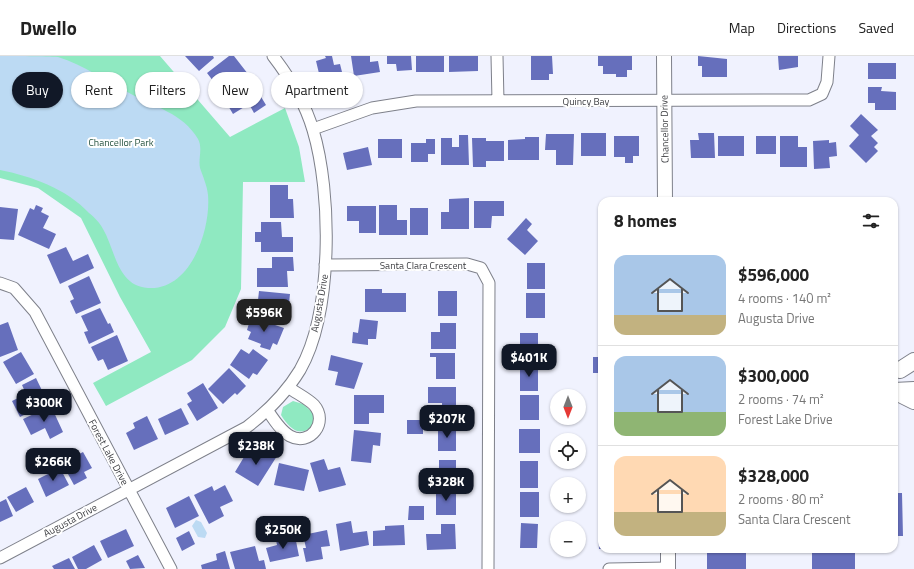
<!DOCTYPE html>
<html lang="en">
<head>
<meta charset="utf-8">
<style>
  body { margin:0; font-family:"Titillium Web",sans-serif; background:#f6f6f6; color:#222; height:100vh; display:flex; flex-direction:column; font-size:15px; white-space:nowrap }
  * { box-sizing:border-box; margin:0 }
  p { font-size:13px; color:#767676 }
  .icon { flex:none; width:22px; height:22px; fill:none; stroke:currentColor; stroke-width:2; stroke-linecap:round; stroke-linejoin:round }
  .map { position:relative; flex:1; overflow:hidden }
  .drawer { position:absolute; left:598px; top:141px; width:300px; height:356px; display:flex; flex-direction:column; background:#fff; border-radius:12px; box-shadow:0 1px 3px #0004 }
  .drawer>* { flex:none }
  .top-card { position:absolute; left:12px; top:16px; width:380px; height:36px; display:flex; gap:8px }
  .needle { width:26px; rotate:180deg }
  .controls { position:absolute; left:550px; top:333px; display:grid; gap:8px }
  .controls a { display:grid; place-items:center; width:36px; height:36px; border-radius:50%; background:#fff; box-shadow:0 1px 3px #0004; font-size:20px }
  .price { position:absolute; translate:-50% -34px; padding:0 9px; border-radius:8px; background:#111827; color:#fff; font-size:13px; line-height:26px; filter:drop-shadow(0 1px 2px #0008) }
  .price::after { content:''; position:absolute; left:50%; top:24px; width:12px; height:9px; margin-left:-6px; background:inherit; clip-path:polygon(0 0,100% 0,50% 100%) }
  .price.on { background:#222; color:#fff }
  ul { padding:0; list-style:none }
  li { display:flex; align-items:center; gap:12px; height:100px; padding:0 16px }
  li+li { border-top:1px solid #e0e0e0 }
  li span { display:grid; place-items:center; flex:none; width:112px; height:80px; border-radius:12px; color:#555 }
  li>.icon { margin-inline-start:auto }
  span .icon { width:48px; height:48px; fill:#fffc; stroke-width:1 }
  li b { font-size:17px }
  h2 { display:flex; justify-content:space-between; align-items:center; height:48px; padding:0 16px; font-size:17px }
  .tag { padding:0 14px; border-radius:18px; background:#fff; box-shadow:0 1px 3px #0004; font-size:14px; line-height:36px }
  .tag.on { background:#111827; color:#fff }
  header { display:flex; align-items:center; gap:24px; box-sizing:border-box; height:56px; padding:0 20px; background:#fff; border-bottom:1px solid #e0e0e0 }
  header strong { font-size:19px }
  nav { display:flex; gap:22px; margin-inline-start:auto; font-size:14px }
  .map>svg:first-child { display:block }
</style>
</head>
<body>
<header>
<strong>Dwello</strong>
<nav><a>Map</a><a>Directions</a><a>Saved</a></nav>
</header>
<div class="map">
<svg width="914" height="513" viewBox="0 0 914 513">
  <rect width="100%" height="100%" fill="#f0f2fe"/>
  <path fill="#8fe9c1" d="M0,0h160l70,81 55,-29 14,39 6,35h-62l-2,107 -16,38 -33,33 -86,46 -13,-23 58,-31 -31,-55 -39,-79 -43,-30 -38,-10z
    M293,345l10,3 10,9v12c-13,14 -24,3 -32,-10l2,-8z"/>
  <path fill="#bcdaf3" d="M0,0c14,0 46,0 58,1 25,8 49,24 73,37 23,13 52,19 67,45 5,9 0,20 2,29 3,9 7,17 8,27 3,34 -17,96 -60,93 -31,-2 -33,-39 -45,-59 -3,-6 -9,-12 -14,-16 -22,-24 -58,-37 -89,-43z
    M196,464l5,2 6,11 -2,5 -7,-1 -6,-11z"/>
  <path fill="#666fbc" d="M185,0h28l1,2 -15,13z
    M229,0h5l14,18 -12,10 -6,-8 -13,10 -10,-13z
    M325,0h7l2,9 6,-1 4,16 -22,6 -6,-25 10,-3z
    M351,0h19v6l8,-1 2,11 -26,4z
    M387,0h24l1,14 -15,1 -1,-7h-9z
    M416,0h28v16h-28z
    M449,0h29v15l-29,1z
    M531,0h21l1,18h-4v6h-18z
    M598,0h34v14h-5v7h-11v-3h-13v-8h-5z
    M698,0l29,3v18h-25v-11h-4z
    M778,0h20v11l-19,3z
    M868,7h28v16h-28z
    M252,26l14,23 -12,8 -5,-9 -16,10 -9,-15z
    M868,31h14l-1,4 15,1v18h-21v-7h-7z
    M861,58l17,16 -7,6 7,7 -4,4 4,4 -12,12 -17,-17 10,-11 -9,-9z
    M581,77h25v23h-25z
    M698,77h16l1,25h-24l-1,-18h9z
    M546,78h28l-1,31h-17v-15h-11z
    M459,79h9l1,30h-28v-27h11v9h7z
    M614,80h25v20h-6v7h-8v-6h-11z
    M718,80h26v20h-26z
    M756,80h20v18h-20z
    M780,80h18v11h9v20h-27z
    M525,81h14v23h-31v-20l17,-1z
    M472,82h14v3h18v20h-18v6h-13z
    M378,83h24v19h-24z
    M426,83h9v15h-7v8h-17v-19h15z
    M829,84v3l7,-1 1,14 -8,1 1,11 -16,1 -1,-28z
    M368,91l4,18 -25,5 -4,-17z
    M270,129h18v14h5l1,19h-24z
    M469,142v31h-28v-17h8v-13z
    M474,145h30v15h-12l-1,12h-17z
    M36,149l7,3 -2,4 8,4 -6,12 13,6 -7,15 -31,-14 12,-27 4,2z
    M379,149h18v15h10v15h-28z
    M347,150h29v27h-17v-12h-12z
    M0,151l18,2 -4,31 -14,-1z
    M410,152h18v27h-18z
    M526,162l6,6 -5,6 11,11 -13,14 -18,-16z
    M261,166h20l1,15h11v15h-32v-10h-6v-10h6z
    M66,191l7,14 15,-7 6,14 -34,16 -13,-29z
    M272,201h21l1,14h-7l1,16h-31v-19h15z
    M527,207h18v26h-18z
    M89,220l12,27 -25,11 -6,-13 4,-2 -6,-13z
    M365,233h17v4h24v19h-41z
    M259,235l31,3 -3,29 -16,-1 2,-12 -16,-1z
    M438,235h19v25h-19z
    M526,237h19v25h-19z
    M100,252l8,16 2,-1 4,9 -25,12 -5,-12 4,-1 -7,-15z
    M251,261l33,11 -7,17 -4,-2 -3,7 -10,-3 1,-3 -13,-5 3,-7 -4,-2z
    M360,263l18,2 -2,18h-8v6l-16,-2 1,-11 5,1z
    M8,266l10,28 -18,7v-32z
    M440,267h16v26h-25v-17h9z
    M520,277h18v26h-18z
    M117,279l11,26 -20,9 -5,-11 -5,2 -7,-14z
    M241,293l8,5 4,-5 15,11 -11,15 -4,-2 -4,6 -19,-14z
    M21,296l13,22 -18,10 -13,-22z
    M430,297h25v26h-19v-22h-6z
    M331,299l32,8 -9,26 -19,-4 3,-13 -10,-2z
    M593,301h9v16h-9z
    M520,309h18v26h-18z
    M229,312l17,18 -9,9 -2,-2 -12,11 -15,-15z
    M36,322l12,25 -28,14 -8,-16 14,-7 -4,-9z
    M203,327l15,25 -21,13 -10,-17 5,-3 -5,-8z
    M428,331h28v26h-14v-10h-14z
    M354,339h30v18h-15v11h-15z
    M520,339h19v25h-19z
    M51,350l12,26 -13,7 -5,-11 -14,7 -8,-16z
    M181,352l8,16 -24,11 -7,-16z
    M147,360l11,23 -24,11 -8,-17 9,-5 -2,-5z
    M407,364h16v14h-16z
    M438,371h18v24h-18z
    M519,373h21v24h-21z
    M354,374l27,3 -1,13 -7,-1 -2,18 -20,-2z
    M263,392l14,8 -19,30 -23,-14 12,-20 10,6z
    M83,396l9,16 -8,4 3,6 -13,7 -12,-22z
    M324,403l4,11 12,-3 6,18 -27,7 -9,-29z
    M439,404h17v26h-25v-17h8z
    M520,405h18v27h-18z
    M279,407l30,7 -5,21 -30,-6z
    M60,412l9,17 -23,12 -8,-18z
    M225,429l8,16 -13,6 4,9 -15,8 -15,-29 18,-9 2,5z
    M26,431l8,15 -18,10 -9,-15z
    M436,433h20v26h-20z
    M520,436h19v25h-19z
    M894,437h8l1,43h-9z
    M189,440l10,20 -24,12 -9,-20z
    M6,443l7,17 -13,6v-20z
    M409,450h15v14h-16z
    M351,465l2,12 14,-2 2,14 -29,6 -4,-27z
    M521,467l17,1 -1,24h-17z
    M441,468h14l1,25 -29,1 -1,-16h15z
    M404,469l1,20 -32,1v-15l12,-1v-4z
    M598,472h4v21h-3z
    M126,473l8,17 -26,12 -8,-17z
    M327,474l3,16 -9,1 2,12 -17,3 -3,-14h3l-3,-13z
    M189,475l6,13 -13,7 -6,-13z
    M287,481l1,5 8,-1 3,15 -29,6 -4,-14 11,-3 -1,-5z
    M94,489l8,15 -16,9h-8l-6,-12z
    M255,490l4,15 5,-1 2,9h-31l-5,-17z
    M707,493h39v20h-39z
    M225,495l5,18h-28l-1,-4 16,-5 -1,-6z
    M812,497h43v16h-43z
    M138,499l7,13 -15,1 -4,-8z
    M69,502l6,11h-21l-2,-3z"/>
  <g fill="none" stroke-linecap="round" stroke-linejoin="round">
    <defs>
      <path id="minor" d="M497,0l1,45
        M313,73l59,-21 44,-7 393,-1 13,-6 5,-12 2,-26
        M325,209l142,-1 14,4 8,15 -1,286
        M0,227l14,5 21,24 136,257
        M268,355c6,9 13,20 22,25 20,11 39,-14 24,-31 -7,-7 -18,-12 -26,-18
        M0,502l247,-131c21,-16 39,-34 53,-57 33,-58 32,-177 13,-240 -8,-27 -23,-52 -40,-74
        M609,513l59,-1"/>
      <path id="tertiary" d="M664,0l1,145
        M894,334l20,-1
        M668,493v20"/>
      <path id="secondary" d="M900,314l14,-9
        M894,335l20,10"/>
    </defs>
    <use href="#minor" stroke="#7e808a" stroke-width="13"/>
    <use href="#tertiary" stroke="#7e808a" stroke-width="16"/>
    <use href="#secondary" stroke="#7e808a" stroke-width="18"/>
    <use href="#minor" stroke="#fff" stroke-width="11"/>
    <use href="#tertiary" stroke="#fff" stroke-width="14"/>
    <use href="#secondary" stroke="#fff" stroke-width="16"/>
  </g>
  <g text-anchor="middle" stroke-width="4" stroke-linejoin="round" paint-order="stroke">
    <g font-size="10" fill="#3b3c40" stroke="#fff">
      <text x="586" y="49">Quincy Bay</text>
      <text transform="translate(664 73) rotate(-91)" y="4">Chancellor Drive</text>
      <text x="423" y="213">Santa Clara Crescent</text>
      <text transform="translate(319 247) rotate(-80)" y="4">Augusta Drive</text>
      <text transform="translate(109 396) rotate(62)" y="4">Forest Lake Drive</text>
      <text transform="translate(70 464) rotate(-28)" y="4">Augusta Drive</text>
    </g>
    <g font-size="10" fill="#24513e" stroke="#fff">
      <text x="121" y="90">Chancellor Park</text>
    </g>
  </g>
</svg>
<div class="controls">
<a><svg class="needle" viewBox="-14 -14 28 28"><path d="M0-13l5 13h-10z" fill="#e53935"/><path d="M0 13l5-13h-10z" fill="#767676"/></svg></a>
<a><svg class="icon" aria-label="locate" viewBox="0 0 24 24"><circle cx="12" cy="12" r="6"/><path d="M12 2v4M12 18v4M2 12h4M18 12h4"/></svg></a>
<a>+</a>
<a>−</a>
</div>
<b class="price on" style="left:264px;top:277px">$596K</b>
<b class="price" style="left:529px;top:322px">$401K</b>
<b class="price" style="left:44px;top:367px">$300K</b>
<b class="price" style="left:447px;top:383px">$207K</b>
<b class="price" style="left:256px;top:410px">$238K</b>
<b class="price" style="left:53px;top:426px">$266K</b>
<b class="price" style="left:446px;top:446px">$328K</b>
<b class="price" style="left:283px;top:494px">$250K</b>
<div class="top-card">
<a class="tag on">Buy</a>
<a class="tag">Rent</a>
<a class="tag">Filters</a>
<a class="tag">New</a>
<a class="tag">Apartment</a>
</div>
<section class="drawer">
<h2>8 homes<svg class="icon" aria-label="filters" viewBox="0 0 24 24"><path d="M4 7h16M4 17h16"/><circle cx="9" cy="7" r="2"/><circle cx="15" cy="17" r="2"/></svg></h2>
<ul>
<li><span style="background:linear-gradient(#a9c7e8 75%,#c2b280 0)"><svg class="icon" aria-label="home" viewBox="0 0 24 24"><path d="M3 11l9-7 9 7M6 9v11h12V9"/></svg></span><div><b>$596,000</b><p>4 rooms · 140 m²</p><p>Augusta Drive</p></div></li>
<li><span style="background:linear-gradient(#a9c7e8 70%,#8fb573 0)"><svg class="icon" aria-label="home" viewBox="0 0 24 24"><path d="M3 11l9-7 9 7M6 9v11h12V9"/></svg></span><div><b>$300,000</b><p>2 rooms · 74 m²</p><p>Forest Lake Drive</p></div></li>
<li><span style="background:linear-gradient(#ffd9b3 70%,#c2b280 0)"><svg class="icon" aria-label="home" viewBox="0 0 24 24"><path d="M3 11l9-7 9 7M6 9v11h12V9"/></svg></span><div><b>$328,000</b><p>2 rooms · 80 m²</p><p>Santa Clara Crescent</p></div></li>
</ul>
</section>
</div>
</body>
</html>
